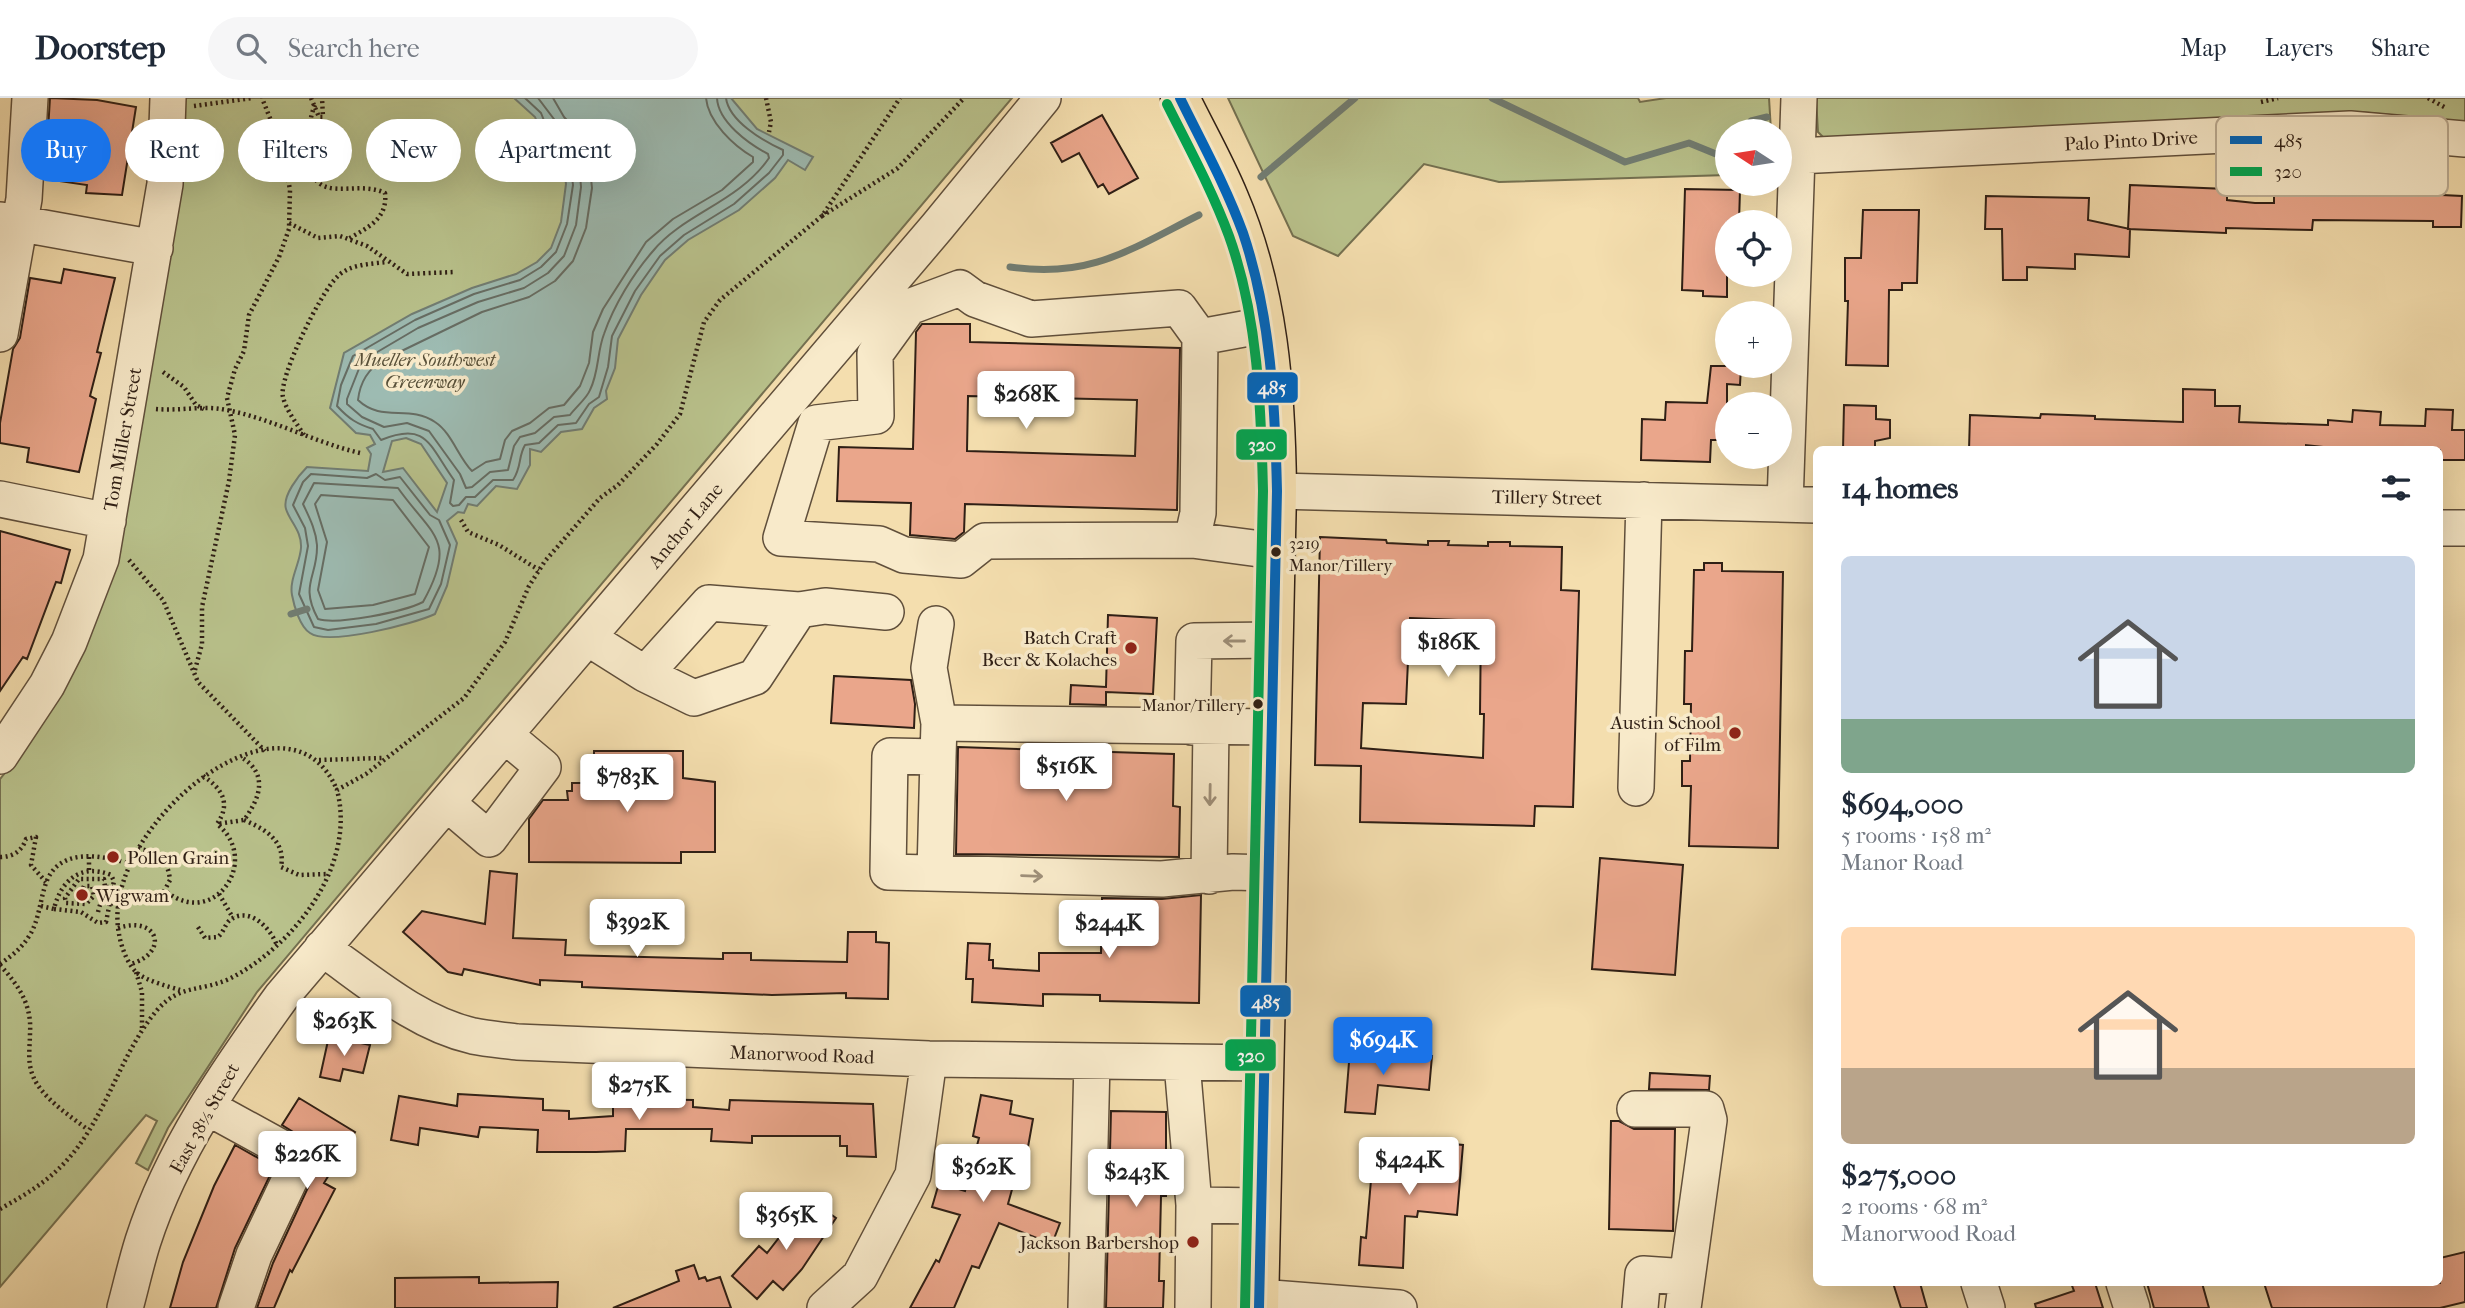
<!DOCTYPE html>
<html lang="en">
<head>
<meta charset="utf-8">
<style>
  body { margin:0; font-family:"IM FELL French Canon",serif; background:#f6f6f7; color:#1f2937; height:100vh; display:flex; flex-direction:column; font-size:26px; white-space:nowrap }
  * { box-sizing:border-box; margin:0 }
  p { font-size:23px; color:#747a83 }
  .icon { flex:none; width:38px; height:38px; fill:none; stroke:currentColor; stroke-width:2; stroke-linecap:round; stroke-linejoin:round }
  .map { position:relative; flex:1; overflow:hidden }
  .panel { position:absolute; left:1813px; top:348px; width:630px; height:840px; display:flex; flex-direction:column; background:#fff; border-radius:10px; box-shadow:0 7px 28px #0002 }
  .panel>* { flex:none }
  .banner { position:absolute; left:21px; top:21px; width:665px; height:63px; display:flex; gap:14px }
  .needle { width:46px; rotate:282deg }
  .buttons { position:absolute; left:1715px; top:21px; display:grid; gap:14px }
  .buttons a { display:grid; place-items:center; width:77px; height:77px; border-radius:50%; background:#fff; box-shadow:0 7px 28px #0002; font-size:35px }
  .price { position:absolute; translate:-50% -60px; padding:0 16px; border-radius:7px; background:#fff; color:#222; font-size:23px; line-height:46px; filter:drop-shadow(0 2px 4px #0008) }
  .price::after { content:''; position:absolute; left:50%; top:42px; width:21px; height:16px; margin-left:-10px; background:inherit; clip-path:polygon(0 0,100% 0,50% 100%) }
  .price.active { background:#1a73e8; color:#fff }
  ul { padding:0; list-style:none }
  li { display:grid; align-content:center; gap:14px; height:371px; padding:0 28px }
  li span { display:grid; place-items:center; height:217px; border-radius:10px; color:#555 }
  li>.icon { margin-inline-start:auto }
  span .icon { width:126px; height:126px; fill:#fffc; stroke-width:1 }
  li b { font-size:30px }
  h2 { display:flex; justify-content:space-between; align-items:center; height:84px; padding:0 28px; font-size:30px }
  .pill { padding:0 24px; border-radius:32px; background:#fff; box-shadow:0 7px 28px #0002; font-size:24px; line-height:63px }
  .pill.active { background:#1a73e8; color:#fff }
  header { display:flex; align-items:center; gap:42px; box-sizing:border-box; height:98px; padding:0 35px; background:#fff; border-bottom:2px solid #e0e1e3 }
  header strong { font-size:33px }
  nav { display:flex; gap:38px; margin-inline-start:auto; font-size:24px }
  .search { width:490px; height:63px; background:#f6f6f7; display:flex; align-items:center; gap:18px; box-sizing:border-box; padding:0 24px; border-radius:38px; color:#747a83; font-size:26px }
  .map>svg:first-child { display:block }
</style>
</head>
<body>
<header>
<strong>Doorstep</strong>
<div class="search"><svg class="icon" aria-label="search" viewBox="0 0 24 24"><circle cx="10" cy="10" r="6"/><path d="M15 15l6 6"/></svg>Search here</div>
<nav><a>Map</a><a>Layers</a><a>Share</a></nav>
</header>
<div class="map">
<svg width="2465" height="1210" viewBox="0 0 2465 1210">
  <rect width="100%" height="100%" fill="#f4deae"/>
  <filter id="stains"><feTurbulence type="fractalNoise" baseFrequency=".00286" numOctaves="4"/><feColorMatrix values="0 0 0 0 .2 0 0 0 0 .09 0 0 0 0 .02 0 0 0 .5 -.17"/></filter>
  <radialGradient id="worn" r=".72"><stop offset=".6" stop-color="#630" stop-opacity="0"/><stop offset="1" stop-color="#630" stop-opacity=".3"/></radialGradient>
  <path fill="#b9c28c" stroke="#747050" stroke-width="2" d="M184,0h828l-755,894 -89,136 -20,42 -12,-7 21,-42 -11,-6 -146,172v-508c34,-42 62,-83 85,-132l96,-471 5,-4 1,-30 -5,-1z
    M1228,0h410l2,4 26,-4h103l2,33h-44v44l-228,7 -75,-18 -86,92 -45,-20z
    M1816,0h649v24l-105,-10 -534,28 -8,-8z"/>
  <path fill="#9dbbb2" stroke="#717d73" stroke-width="2" fill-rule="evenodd" d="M514,0h217l26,31 56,28 -8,13 -17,-10 -13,18 -36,32 -51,30 -23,20 -24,35 -23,44 -3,29 -9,23 1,8 -13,9 -12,21 -21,3 -20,20 -11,-3v16l-13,24 -21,-3 -19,20 -9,-2 -4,9 -6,-1 -11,9 10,22 -10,43 -12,28c-21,10 -107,32 -125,19 -10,-6 -16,-27 -18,-38 -3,-15 8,-32 9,-47 1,-17 -11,-26 -15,-39 -4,-13 13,-34 21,-42l61,4 3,-17 -4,-6 8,-4 -5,-9 -14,-2 -26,-25 14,-55 68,-39 60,-26 44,-14 21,-12 14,-14 10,-26 5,-38 -4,-31 -21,-21 -6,-15zM406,340l15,6 26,39 -10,29 -34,-44 -20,4 9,-31z"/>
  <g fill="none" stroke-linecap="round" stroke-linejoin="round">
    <path stroke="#666d64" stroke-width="2" d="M525,0l16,15 6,15 22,24 4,33 -6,39 -11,28 -15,15 -21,13 -46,14 -59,26 -62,36 -12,29 -4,21c12,13 20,18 36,23l8,11c46,-19 48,5 73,40l-4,23 3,3 6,-1 7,-8h9l18,-17h20c9,-14 5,-23 12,-35l14,-2 19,-18 18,-2 13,-19 10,-7 9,-30 4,-31 23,-45 25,-35 24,-21 50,-31 35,-31 14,-18v-5c-20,-9 -54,-29 -57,-52
      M538,0l40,53 3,36 -5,38 -12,31 -16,17 -24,15 -46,14 -60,26 -56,33 -15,38v5l15,13 22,10 23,-4 22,8 31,43 6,14 6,-1 18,-15 18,-2 6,-24 6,-9 15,-4 19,-16 16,-2c6,-8 17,-17 20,-25 9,-18 7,-38 14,-56 10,-29 29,-60 49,-83 30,-37 86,-49 116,-93l-1,-4c-19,-10 -50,-32 -51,-56
      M553,0l11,19 20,22 4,11 4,38 -6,40 -13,33 -18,20 -26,16 -47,15 -99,48c-15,9 -23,22 -25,40 24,23 51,4 77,22 17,11 23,35 37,49l14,-9 14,-3 5,-19 7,-9 18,-8 19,-15 15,-3 16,-19 9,-23 4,-31 10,-23 43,-67 27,-23 49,-29 31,-28v-5c-19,-11 -45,-35 -47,-59
      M311,376l56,4 9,-4 9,6 15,-3 30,38 9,5 11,25 -9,39 -12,25 -53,15 -48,6 -14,-3 -15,-33 9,-48 -3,-18 -12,-23 10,-23z
      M314,385l84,5c34,48 60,51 25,114 -20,10 -85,23 -105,17 -19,-35 0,-42 -1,-74 -1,-15 -8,-28 -14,-41z
      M321,397l72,5 36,47 -14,47 -42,11 -48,4 -7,-19 9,-48 -12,-38z"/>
    <path stroke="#717d73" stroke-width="7" d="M1492,0l133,64 64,-19 27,11 11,-1
      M1746,33l5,-10 16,-4
      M1261,79l94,-79
      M1010,169c80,12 121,-18 189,-52
      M291,516l16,-5"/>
  </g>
  <path fill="#eaa68b" stroke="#2f1f15" stroke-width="2" fill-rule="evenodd" d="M50,0l47,2 39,7 -14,88 -36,-2 1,-8 -42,-6z
    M1102,17l36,63 -29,16 -6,-10 -5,3 -19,-34 -17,9 -11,-19z
    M2130,87l97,4v11l28,3h19v-13h63l125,6 -1,31h-28v-6l-120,-1 -1,10 -86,-2v5l-98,-4z
    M1685,91l55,1 -1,32h-12v75l-24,-1v-5l-21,-1z
    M1986,98l103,2 -1,22 42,9 -1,28 -54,-3v15l-48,-2v13h-24l-1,-51h-17z
    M1863,112h56l-2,73h-15v7h-13l-1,76 -42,-1 2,-64h-3v-43h16z
    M64,171l51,9 -18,74 4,1 -11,43 6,3 -17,73 -52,-10 2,-14 -29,-5v-20l13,-74 7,-11 10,-60 31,5z
    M922,226h48v18l210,6 -3,162 -212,-6 -1,28 -9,7 -45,-4 1,-32 -74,-2 2,-54 74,2 3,-117zM968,298l169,4 -2,56 -168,-5z
    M1711,268h30l-1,19 -13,-1v56h-16l-1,22 -69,-2 1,-41 23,1 1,-18 41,1z
    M2183,291l32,1v16h25l-1,16 89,3v-5l24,2 1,-12 28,2 -1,13 45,1 1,-17 27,1 -1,20h13v30h-25v-10h-89l-45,-5v5h-337l1,-35 70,3 1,-4 54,2v3l88,3z
    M1844,307l32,1v13l14,1v18l-15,3v9h-32z
    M0,433l70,19 -9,33 -5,-1 -29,77 -4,-2 -23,34z
    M1320,439l66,3 1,3 41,2v-4h21l-1,4 40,1v-4h22v4l52,1 -1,43 18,1 -6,216 -38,-1 -1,20 -174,-4 1,-56 -46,-1zM1410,520l71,3 -1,93h4l-1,44 -122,-10 2,-45 43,1z
    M1704,465h18v8l61,1 -5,276 -89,-2 2,-60h-9v-25h8l1,-57h-7l1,-53h7l2,-81h10z
    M1108,517l49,3 -4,76 -47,-2v13l-36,-1 1,-19 35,2z
    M834,578l77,4 4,24 -1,24 -83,-5z
    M958,649l216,7 -1,52 7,1 -1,50 -223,-3z
    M594,653h89v27l32,4v70h-34v11l-152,-1v-43l14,-19h25l-1,-9h5v-8h22z
    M1600,760l83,7 -8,110 -83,-6z
    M490,773l27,3 -4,64 53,2 -1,15 158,4v-6h28v7l96,2 1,-30h28v10l13,1 -1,56 -42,-1v-5l-74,2 -190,-8v-5l-42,-2v5l-76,-16 -2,6 -14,-3 -45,-40 19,-21 63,13z
    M1201,797l-2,108 -99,-2v-6l-57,-1v12l-71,-4 1,-23h-7l2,-36 22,1 -1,16h4v8l46,3v-18h62l1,-55 60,1z
    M329,938l41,9 -7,28 -20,-4 -3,12 -20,-4z
    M1350,952l82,6 -3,34 -51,-5 -3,29 -30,-2z
    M1650,975l60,3 -1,14 -60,-1z
    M458,996l85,5v11l26,1v8l44,-3v-15l28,-2 52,1v7l36,3 1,-10 143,4 3,53 -29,-1v-10h-7v-10h-88v7l-41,-2 1,-12h-86l-1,22 -29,1h-59l1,-22 -58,-3 -2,10 -58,-9 -2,17 -27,-5 8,-44 58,10z
    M981,997l31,6 -2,13 23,5 -5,28 -4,-1 -16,58 52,19 -8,21 -53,-21 -20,45 -7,-2 -18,42h-44l26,-48 3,2 21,-47 -28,-8 7,-24 26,8 14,-53 -6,-2z
    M299,1000l56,34 -31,51 11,6 -43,83 -2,-2 -16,38h-17l16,-45 45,-97 2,-10 -3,-9 -35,-22z
    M1111,1013l55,1v84h-5l-2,85h5l-1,27h-57z
    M1611,1023h8l15,8h41l-2,102 -64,-2z
    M1411,1042l52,5 -6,70 -39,-4 -1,6 -12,-1 -2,52 -44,-3 2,-28 5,1 7,-81 35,4z
    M235,1047l39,22 -39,81 -19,60h-46l13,-46 31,-76z
    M809,1101l27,19 -34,51 -19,21 -10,-9 -16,18 -25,-23 27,-30 8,7z
    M2465,1154v50l-25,6h-168l-8,-25h176v-25z
    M694,1167l5,14 6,-2 2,4 13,-4 11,31h-118l66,-27 -3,-10z
    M479,1179v6l79,-1 -1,26h-162v-30z
    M1893,1185h27l7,25h-26z
    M2071,1185h24l8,25h-67l-1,-4 39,-13z
    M2147,1185h55l7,25h-55z"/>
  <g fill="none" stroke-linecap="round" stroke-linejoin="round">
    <defs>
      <path id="minor" d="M1797,58l553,-27 115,10
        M0,122l155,28
        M0,236l24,-135 6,-101
        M1200,239l-21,-29 -148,11 -56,-20 -15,-11 -51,19 -34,47 1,62 -60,7 -35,115 98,6 25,11 57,5 24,-19 207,-1 84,11
        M1277,393l539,14
        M0,401l108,22
        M1785,406l14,-406
        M2440,430h25
        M1192,442l6,-27 2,-176 65,-12
        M799,512l26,-4 61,6
        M936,526l-7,44 10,55 333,4
        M588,540l57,36 64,-71 90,7 -44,67 -61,21 -49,-24
        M939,625l-1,34 -48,-1 -2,116 274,7 71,-7 35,1
        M1192,629l2,-86 80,-1
        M0,658l47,-71 22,-43 32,-83 64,-375 3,-86
        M1636,690l8,-288
        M448,706l41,35 54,-72 -37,-31
        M935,775l3,-116
        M1209,778l2,-150
        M322,850c47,33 94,75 151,88 15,3 29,4 44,6l412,17 336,4
        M1182,965l12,142 -1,103
        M207,1009l93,51 -46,97 -18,53
        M1635,1011h71l3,11 -26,188
        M1194,1107l66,1
        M1979,1185l8,25
        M2124,1185l8,25
        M1259,1199l140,11
        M125,1210c6,-22 11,-45 18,-67 29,-90 84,-169 139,-245l655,-769 106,-129
        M825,1210l35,-32 53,-101 16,-116
        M1086,1210l6,-247
        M1640,1210l3,-34 44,3"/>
      <path id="major" d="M1180,0c16,33 35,66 49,100 40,93 47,194 48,293l-18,817"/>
    </defs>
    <use href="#minor" stroke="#604f3b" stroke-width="38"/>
    <use href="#major" stroke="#2f1f15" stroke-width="41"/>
    <path stroke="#2f1f15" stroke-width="4.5" stroke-dasharray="2 3.5" stroke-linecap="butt" d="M311,0l8,19h4l-1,-19
      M766,0l5,24 -2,10
      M2428,0l18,10
      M2261,4l17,-4
      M315,7c-7,16 -6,32 -6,50 2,54 45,23 76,38 3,26 -18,35 -37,46
      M194,8l58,-8
      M822,118l76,-48 66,-70
      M289,125l29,15 22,-2 27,10 40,28 48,-2
      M163,274l21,15 12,18 8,4
      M156,311c22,2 46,-3 65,0 48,8 92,33 139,44
      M304,337c-7,-11 -18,-25 -21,-38 -5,-19 38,-105 54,-120 12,-13 34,-13 50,-15
      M461,422l7,12 31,13 40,25
      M129,462l34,40 35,82 67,69
      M195,572l7,-26v-37l27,-126 6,-46 -8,-37 8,-29 9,-18 5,-36 30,-58 10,-28 1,-39 -7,-39 -21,-53
      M319,662l63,-2
      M203,678c20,13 28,28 14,48l27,-4c16,-22 25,-46 -3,-63
      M244,722c21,9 42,21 37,47l18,8 29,-1
      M138,751c20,2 30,11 32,31l-11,21
      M0,759c13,0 22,-6 26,-18l10,-2 -5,28 15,17
      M89,772v-15
      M167,794c47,37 95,-32 50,-68
      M81,795l3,-7h8l2,10 -8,8 -20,-1 -1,-5 14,-19h25l1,8
      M219,796l14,24
      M41,808l13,3c7,-29 27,-46 57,-34l3,6 -4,21 9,4
      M54,811l27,3 17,11 8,-1 4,-20
      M98,814l7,-25h8
      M198,829l7,11 13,-1c6,-5 7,-13 12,-17 20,-15 42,10 47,26
      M118,830c40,-13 52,24 13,36
      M0,866c13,-9 23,-17 31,-31 8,-15 9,-31 14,-47 12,-40 56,-31 85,-22
      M0,867c18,20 32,39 30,68 0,14 -3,29 3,43 8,21 37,40 54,53
      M136,874l6,20v39
      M180,892c-13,-4 -34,-9 -44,-18 -9,-9 -15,-26 -17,-38 -21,-106 169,-261 218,-144
      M0,1111c25,-14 49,-28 68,-50 39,-43 52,-106 90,-150 23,-25 42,-17 71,-30 64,-32 128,-113 108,-189l29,-16 98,-76 41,-56 24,-56 16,-25 55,-63 18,-13 39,-41 23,-30 24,-92 16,-22 102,-84 78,-118"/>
    <use href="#minor" stroke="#f8eaca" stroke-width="35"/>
    <use href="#major" stroke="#f4deae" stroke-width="38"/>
    <defs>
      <path id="bus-1" d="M1180,0c22,45 46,88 63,135 28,83 32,171 34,258l-18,817"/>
      <path id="bus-2" d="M1167,6c22,44 45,86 62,132 29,81 32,169 34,255l-18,817"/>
    </defs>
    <use href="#bus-1" stroke="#f8eaca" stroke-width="16"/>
    <use href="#bus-2" stroke="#f8eaca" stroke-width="16"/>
    <use href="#bus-1" stroke="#0065bd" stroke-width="10"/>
    <use href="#bus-2" stroke="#00a651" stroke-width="10"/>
  </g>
  <defs><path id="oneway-shaft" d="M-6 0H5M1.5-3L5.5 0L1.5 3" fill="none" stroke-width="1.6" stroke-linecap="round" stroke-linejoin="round" transform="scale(1.75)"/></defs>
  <g stroke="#9e8f79">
    <use href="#oneway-shaft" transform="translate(1234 543) rotate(180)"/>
    <use href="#oneway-shaft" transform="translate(1210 697) rotate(91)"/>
    <use href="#oneway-shaft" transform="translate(1032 778) rotate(2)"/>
  </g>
  <g fill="#2f1f15" stroke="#f8eaca" stroke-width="2.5">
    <circle cx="1276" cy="454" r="6"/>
    <circle cx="1258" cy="606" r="6"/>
  </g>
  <g fill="#8f2418" stroke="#f8eaca" stroke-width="2.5">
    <circle cx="1131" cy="550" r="7"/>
    <circle cx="1735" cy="635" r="7"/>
    <circle cx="113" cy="759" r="7"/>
    <circle cx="82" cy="797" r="7"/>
    <circle cx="1193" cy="1144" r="7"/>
  </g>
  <g text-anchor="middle" stroke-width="7" stroke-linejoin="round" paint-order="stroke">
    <g font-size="17" fill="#2f1f15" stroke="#f8eaca" text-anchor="start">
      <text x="1289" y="451">3219<tspan x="1289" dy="22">Manor/Tillery</tspan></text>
      <text x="1245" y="613" text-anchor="end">Manor/Tillery</text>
    </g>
    <g font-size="19" fill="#2f1f15" stroke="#f8eaca">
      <text transform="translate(2131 42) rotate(-3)" y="7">Palo Pinto Drive</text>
      <text transform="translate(122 341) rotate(-80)" y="7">Tom Miller Street</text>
      <text transform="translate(1547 399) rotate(1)" y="7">Tillery Street</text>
      <text transform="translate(685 427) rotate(-50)" y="7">Anchor Lane</text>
      <text transform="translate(802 956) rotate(2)" y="7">Manorwood Road</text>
      <text transform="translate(204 1020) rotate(-61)" y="7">East 38½ Street</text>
    </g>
    <g font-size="19" font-style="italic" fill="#585039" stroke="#f8eaca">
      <text x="425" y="268">Mueller Southwest<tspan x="425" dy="22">Greenway</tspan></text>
    </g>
    <g font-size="19" fill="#2f1f15" stroke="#f8eaca" text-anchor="end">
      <text x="1117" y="546">Batch Craft<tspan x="1117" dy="22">Beer &amp; Kolaches</tspan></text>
      <text x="1721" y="631">Austin School<tspan x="1721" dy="22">of Film</tspan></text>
      <text x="127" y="766" text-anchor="start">Pollen Grain</text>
      <text x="96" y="804" text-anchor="start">Wigwam</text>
      <text x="1179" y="1151">Jackson Barbershop</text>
    </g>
  </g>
  <rect x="2216" y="18" width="232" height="80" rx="10" fill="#f8eaca" stroke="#bcad94" stroke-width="2"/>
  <rect x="2230" y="38" width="32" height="8" fill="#0065bd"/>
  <rect x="2230" y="69" width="32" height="9" fill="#00a651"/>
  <g font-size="19" fill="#2f1f15">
    <text x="2274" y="49">485</text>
    <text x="2274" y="80">320</text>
  </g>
  <g stroke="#f8eaca" stroke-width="2.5">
    <rect x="1246" y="273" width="53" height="33" rx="7" fill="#0065bd"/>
    <rect x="1235" y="330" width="53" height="33" rx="7" fill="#00a651"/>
    <rect x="1239" y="886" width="53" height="34" rx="7" fill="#0065bd"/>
    <rect x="1224" y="940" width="53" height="34" rx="7" fill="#00a651"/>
  </g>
  <g font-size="19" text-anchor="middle" font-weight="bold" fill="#fff">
    <text x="1272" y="296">485</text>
    <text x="1262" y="353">320</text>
    <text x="1266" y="910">485</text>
    <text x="1251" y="964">320</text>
  </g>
  <rect width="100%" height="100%" filter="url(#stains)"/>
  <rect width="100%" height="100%" fill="url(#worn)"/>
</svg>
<div class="buttons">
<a><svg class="needle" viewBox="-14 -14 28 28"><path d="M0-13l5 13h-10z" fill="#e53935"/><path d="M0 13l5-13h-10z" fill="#747a83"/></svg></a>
<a><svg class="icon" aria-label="locate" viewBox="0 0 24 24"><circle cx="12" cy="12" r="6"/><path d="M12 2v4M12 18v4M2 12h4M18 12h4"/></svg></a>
<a>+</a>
<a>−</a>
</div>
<b class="price" style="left:1026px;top:333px">$268K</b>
<b class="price" style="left:1448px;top:581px">$186K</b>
<b class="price" style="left:1066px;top:705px">$516K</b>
<b class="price" style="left:627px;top:716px">$783K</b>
<b class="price" style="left:637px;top:861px">$392K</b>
<b class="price" style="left:1109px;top:862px">$244K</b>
<b class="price" style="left:344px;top:960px">$263K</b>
<b class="price active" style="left:1383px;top:979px">$694K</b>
<b class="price" style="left:639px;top:1024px">$275K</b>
<b class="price" style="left:307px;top:1093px">$226K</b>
<b class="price" style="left:1409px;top:1099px">$424K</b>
<b class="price" style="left:983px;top:1106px">$362K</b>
<b class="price" style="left:1136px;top:1111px">$243K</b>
<b class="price" style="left:786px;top:1154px">$365K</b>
<div class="banner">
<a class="pill active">Buy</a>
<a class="pill">Rent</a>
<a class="pill">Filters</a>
<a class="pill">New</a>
<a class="pill">Apartment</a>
</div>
<section class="panel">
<h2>14 homes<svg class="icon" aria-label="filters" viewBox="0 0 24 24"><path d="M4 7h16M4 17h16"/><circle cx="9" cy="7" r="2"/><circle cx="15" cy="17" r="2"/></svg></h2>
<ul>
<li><span style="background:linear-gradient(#c9d6e8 75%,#7fa58c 0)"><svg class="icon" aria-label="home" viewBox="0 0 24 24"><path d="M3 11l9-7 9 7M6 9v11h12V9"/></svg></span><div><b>$694,000</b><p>5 rooms · 158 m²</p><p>Manor Road</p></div></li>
<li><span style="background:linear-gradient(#ffd9b3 65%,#b9a48a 0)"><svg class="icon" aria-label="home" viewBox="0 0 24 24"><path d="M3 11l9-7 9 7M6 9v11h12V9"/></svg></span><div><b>$275,000</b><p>2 rooms · 68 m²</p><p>Manorwood Road</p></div></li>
</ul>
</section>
</div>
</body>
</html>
